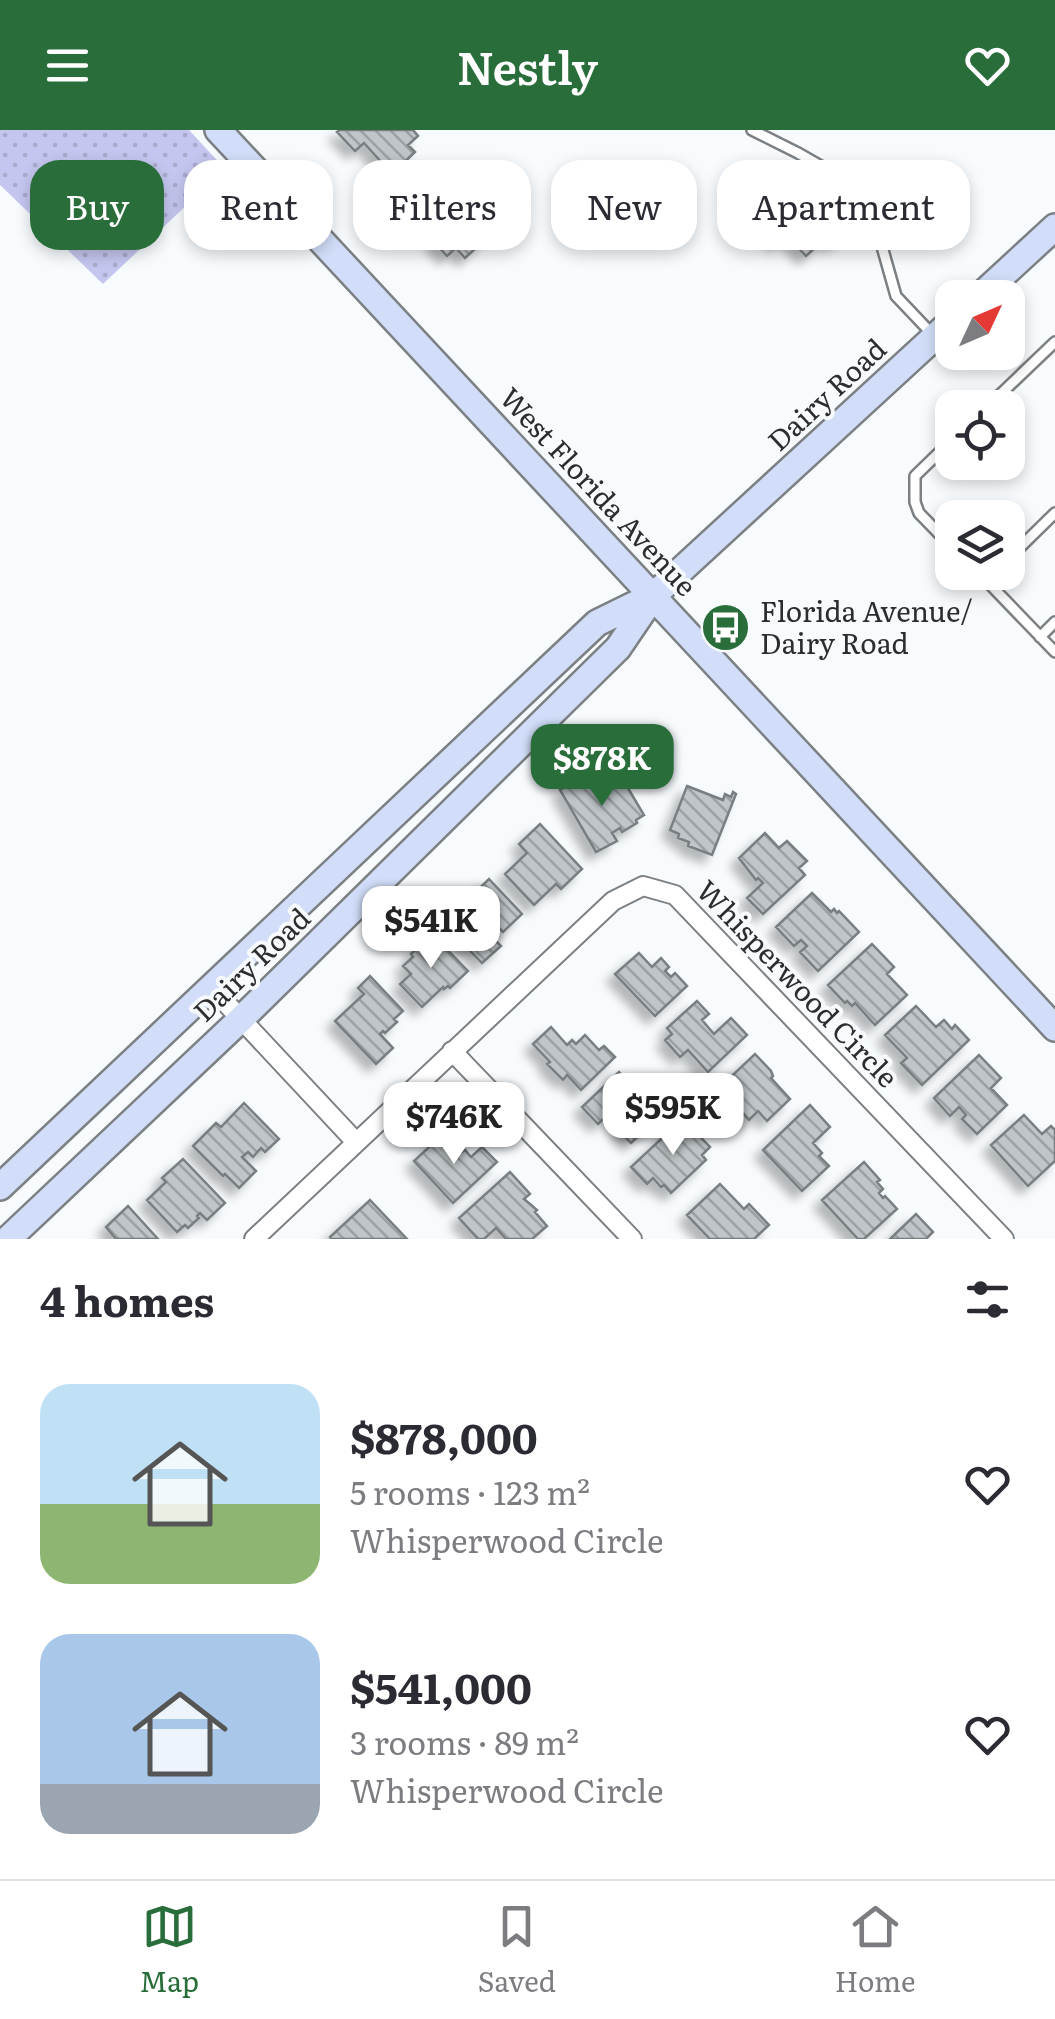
<!DOCTYPE html>
<html lang="en">
<head>
<meta charset="utf-8">
<style>
  body { margin:0; font-family:Literata,serif; background:#f7f7f7; color:#2b2b33; height:100vh; display:flex; flex-direction:column; font-size:38px; white-space:nowrap }
  * { box-sizing:border-box; margin:0 }
  p { font-size:32px; color:#7c7c81 }
  .icon { flex:none; width:55px; height:55px; fill:none; stroke:currentColor; stroke-width:2; stroke-linecap:round; stroke-linejoin:round }
  .map { position:relative; height:1109px; overflow:hidden }
  .drawer { display:flex; flex-direction:column; background:#fff; flex:1 }
  .drawer>* { flex:none }
  .top-card { position:absolute; left:30px; top:30px; width:995px; height:90px; display:flex; gap:20px }
  .needle { width:65px; rotate:46deg }
  .tools { position:absolute; left:935px; top:150px; display:grid; gap:20px }
  .tools a { display:grid; place-items:center; width:90px; height:90px; border-radius:20px; background:#fff; box-shadow:0 5px 15px #0003; font-size:50px }
  .price { position:absolute; translate:-50% -85px; padding:0 22px; border-radius:20px; background:#fff; color:#222; font-size:32px; line-height:65px; filter:drop-shadow(0 2px 5px #0008) }
  .price::after { content:''; position:absolute; left:50%; top:60px; width:30px; height:22px; margin-left:-15px; background:inherit; clip-path:polygon(0 0,100% 0,50% 100%) }
  .price.on { background:#296e3a; color:#fff }
  ul { padding:0; list-style:none }
  li { display:flex; align-items:center; gap:30px; height:250px; padding:0 40px }
  li span { display:grid; place-items:center; flex:none; width:280px; height:200px; border-radius:30px; color:#555 }
  li>.icon { margin-inline-start:auto }
  span .icon { width:120px; height:120px; fill:#fffc; stroke-width:1 }
  li b { font-size:42px }
  h2 { display:flex; justify-content:space-between; align-items:center; height:120px; padding:0 40px; font-size:42px }
  .pill { padding:0 35px; border-radius:30px; background:#fff; box-shadow:0 5px 15px #0003; font-size:35px; line-height:90px }
  .pill.on { background:#296e3a; color:#fff }
  header { display:flex; justify-content:space-between; align-items:center; height:130px; padding:0 40px; background:#296e3a; color:#fff; font-size:45px; font-weight:600 }
  .menu { display:flex; justify-content:space-around; align-items:center; height:140px; border-top:2px solid #e1e1e2; background:#fff; font-size:28px; color:#7c7c81 }
  .menu a { display:grid; justify-items:center; gap:5px }
  .menu .on { color:#296e3a }
  .map>svg:first-child { display:block }
</style>
</head>
<body>
<header><svg class="icon" aria-label="menu" viewBox="0 0 24 24"><path d="M4 6h16M4 12h16M4 18h16"/></svg>Nestly<svg class="icon" aria-label="heart" viewBox="0 0 24 24"><path d="M12 20l-8-8c-3-5 5-10 8-4 3-6 11-1 8 4z"/></svg></header>
<div class="map">
<svg width="1055" height="1109" viewBox="0 0 1055 1109">
  <defs>
    <pattern id="grass-dots" width="8" height="8" patternUnits="userSpaceOnUse" patternTransform="scale(2.5)"><rect width="8" height="8" fill="#c5c6ef"/><path d="M2 2h.1M6 6h.1" fill="none" stroke="#a9aacd" stroke-width="1.8" stroke-linecap="round"/></pattern>
    <pattern id="building-back-hatch" width="6" height="6" patternUnits="userSpaceOnUse" patternTransform="scale(2.5)"><rect width="6" height="6" fill="#bfc5c8"/><path d="M-1 5l2 2M0 0l6 6M5-1l2 2" fill="none" stroke="#9ba0a3"/></pattern>
    <filter id="shadow"><feDropShadow dx="-8" dy="8" stdDeviation="5" flood-color="#0004"/></filter>
  </defs>
  <rect width="100%" height="100%" fill="#f7fbfe"/>
  <path fill="url(#grass-dots)" d="M0,0h189l36,39 -122,115 -103,-99z"/>
  <path fill="url(#building-back-hatch)" stroke="#797e81" stroke-width="2.5" filter="url(#shadow)" d="M340,0h73l5,6 -10,9 7,7 -23,22 -28,-31 -9,8 -18,-19z
    M818,61l34,36 -17,16 -4,-4 -3,3 -3,-3 -19,17 -19,-20 9,-8 -5,-6 11,-10 -3,-3z
    M453,74l33,35 -21,19 -9,-10 -9,8 -14,-15 9,-7 -10,-11z
    M775,93l11,12 -8,8 -11,-12z
    M592,642l10,17 20,-11 22,37 -8,5 1,3 -15,9 -2,-4 -8,5 5,8 -21,11 -36,-62z
    M687,656l36,14 2,-6 6,3 2,-5 3,2 -24,61 -24,-9 1,-4 -11,-4 1,-4 -9,-4z
    M540,694l42,45 -21,20 -5,-5 -22,21 -29,-31 22,-21 -8,-9z
    M765,703l14,15 8,-7 20,20 -8,7 6,7 -42,39 -16,-16 16,-15 -5,-5 -2,2 -17,-22z
    M489,749l33,35 -19,18 -11,-11 -5,4 7,7 -4,3 11,11 -19,17 -39,-40z
    M812,763l19,19 3,-3 3,4 2,-2 20,21 -41,39 -18,-19 7,-6 -6,-6 -7,6 -18,-19z
    M432,804l36,37 -18,17 -2,-2 -4,3 -1,-2 -21,20 -22,-23 11,-10 -8,-8 10,-9 -2,-3z
    M872,814l22,23 -7,7 20,21 -32,30 -20,-22 -3,3 -5,-5 -2,2 -17,-18z
    M639,823l13,14 9,-9 8,9 -4,4 6,6 4,-4 12,13 -32,30 -40,-42z
    M370,846l33,35 -9,8 3,3 -12,11 -2,-2 -3,3 13,14 -17,16 -41,-43 29,-27 -6,-6z
    M697,871l12,13 -7,6 12,14 17,-16 16,17 -39,37 -20,-22 -8,7 -15,-17 7,-6 -5,-6z
    M916,876l20,21 8,-7 8,9 3,-4 14,15 -47,45 -21,-22 6,-5 -22,-23z
    M551,897l16,18 5,-5 4,4 9,-9 14,15 5,-4 11,11 -34,33 -14,-15 -4,5 -16,-16 3,-2 -17,-18z
    M755,924l16,17 2,5 -2,2 19,21 -23,22 -9,-10 -9,9 -30,-32z
    M979,925l22,23 -10,10 16,17 -30,29 -15,-15 4,-4 -7,-8 -9,9 -16,-18z
    M619,942l19,21 7,-7 17,18 -7,6 5,6 -29,27 -11,-11 8,-7 -14,-16 -16,15 -16,-17z
    M244,973l35,36 -14,13 -4,-4 -8,9 -5,-5 -6,5 14,14 -17,17 -14,-14 -2,2 -30,-30 23,-23 5,4z
    M810,975l20,22 -17,16 9,10 -3,3 10,10 -27,25 -39,-41z
    M1024,985l18,19 9,-8 4,4v31l-27,25 -37,-41z
    M686,992l24,25 -8,8 4,5 -35,33 -7,-8 -3,2 -8,-9 -6,6 -16,-17 44,-41 3,4z
    M441,1006l7,9 4,-3 10,10 3,-2 6,7 11,-10 15,15 -44,41 -39,-42z
    M183,1029l42,44 -18,17 -7,-7 -3,3 2,2 -11,10 -3,-3 -8,7 -30,-32 19,-18 -4,-4z
    M864,1032l16,18 -3,2 6,7 -4,4 4,5 2,-2 12,13 -33,30h-6l-36,-39z
    M510,1042l20,22 -6,5 13,11 -2,2 12,14 -15,13h-26l-10,-11 -12,11h-6l-19,-21z
    M720,1054l24,25 5,-5 20,21 -15,14h-44l-23,-24z
    M370,1070l37,39h-76l-1,-2z
    M128,1076l30,33h-42l-10,-12z
    M916,1084l17,18 -7,7h-36z"/>
  <g fill="none" stroke-linecap="round" stroke-linejoin="round">
    <defs>
      <path id="lane" d="M752,0l46,23 35,20 28,32 20,38 15,53 37,39
        M986,278l69,-66
        M952,310l-37,36v26l4,11 33,34
        M1008,429l47,-46
        M978,442l77,80
        M1040,507l15,-15"/>
      <path id="street" d="M211,857l144,154
        M452,921l180,188
        M254,1109l359,-338 30,-15 32,9 329,344"/>
      <path id="secondary" d="M218,0l837,898
        M978,168l77,-71
        M0,1057l597,-564 57,-28
        M8,1109l232,-219 378,-372 36,-53 298,-274"/>
    </defs>
    <use href="#lane" stroke="#7c8083" stroke-width="14"/>
    <use href="#street" stroke="#7c8083" stroke-width="22"/>
    <use href="#secondary" stroke="#7c8083" stroke-width="30"/>
    <use href="#lane" stroke="#fff" stroke-width="9"/>
    <use href="#street" stroke="#fff" stroke-width="18"/>
    <use href="#secondary" stroke="#d2def9" stroke-width="25"/>
  </g>
  <defs>
    <symbol id="bus-disc" viewBox="-11 -11 22 22"><circle r="9.5" fill="#296e3a" stroke="#f7fbfe"/><path d="M-5-6H5V4H4V6H2V4H-2V6H-4V4H-5ZM-3.5-4V0h7V-4ZM-3.5 1.2v1.5H-2V1.2ZM2 1.2v1.5H3.5V1.2Z" fill="#fff"/></symbol>
  </defs>
  <g fill-rule="evenodd">
    <use href="#bus-disc" x="698" y="470" width="55" height="55"/>
  </g>
  <g text-anchor="middle" stroke-width="8" stroke-linejoin="round" paint-order="stroke">
    <g font-size="28" fill="#2b2d2e" stroke="#f7fbfe">
      <text transform="translate(827 265) rotate(-43)" y="10">Dairy Road</text>
      <text transform="translate(598 362) rotate(47)" y="10">West Florida Avenue</text>
      <text transform="translate(252 835) rotate(-44)" y="10">Dairy Road</text>
      <text transform="translate(797 854) rotate(46)" y="10">Whisperwood Circle</text>
    </g>
    <g font-size="28" fill="#2b2d2e" stroke="#f7fbfe" text-anchor="start">
      <text x="760" y="492">Florida Avenue/<tspan x="760" dy="32">Dairy Road</tspan></text>
    </g>
  </g>
</svg>
<div class="tools">
<a><svg class="needle" viewBox="-14 -14 28 28"><path d="M0-13l5 13h-10z" fill="#e53935"/><path d="M0 13l5-13h-10z" fill="#7c7c81"/></svg></a>
<a><svg class="icon" aria-label="locate" viewBox="0 0 24 24"><circle cx="12" cy="12" r="6"/><path d="M12 2v4M12 18v4M2 12h4M18 12h4"/></svg></a>
<a><svg class="icon" aria-label="layers" viewBox="0 0 24 24"><path d="M12 4l9 5-9 5-9-5zM3 14l9 5 9-5"/></svg></a>
</div>
<b class="price on" style="left:602px;top:679px">$878K</b>
<b class="price" style="left:431px;top:841px">$541K</b>
<b class="price" style="left:673px;top:1028px">$595K</b>
<b class="price" style="left:454px;top:1037px">$746K</b>
<div class="top-card">
<a class="pill on">Buy</a>
<a class="pill">Rent</a>
<a class="pill">Filters</a>
<a class="pill">New</a>
<a class="pill">Apartment</a>
</div>
</div>
<section class="drawer">
<h2>4 homes<svg class="icon" aria-label="filters" viewBox="0 0 24 24"><path d="M4 7h16M4 17h16"/><circle cx="9" cy="7" r="2"/><circle cx="15" cy="17" r="2"/></svg></h2>
<ul>
<li><span style="background:linear-gradient(#bfe0f5 60%,#8fb573 0)"><svg class="icon" aria-label="home" viewBox="0 0 24 24"><path d="M3 11l9-7 9 7M6 9v11h12V9"/></svg></span><div><b>$878,000</b><p>5 rooms · 123 m²</p><p>Whisperwood Circle</p></div><svg class="icon" aria-label="heart" viewBox="0 0 24 24"><path d="M12 20l-8-8c-3-5 5-10 8-4 3-6 11-1 8 4z"/></svg></li>
<li><span style="background:linear-gradient(#a9c7e8 75%,#9aa5b1 0)"><svg class="icon" aria-label="home" viewBox="0 0 24 24"><path d="M3 11l9-7 9 7M6 9v11h12V9"/></svg></span><div><b>$541,000</b><p>3 rooms · 89 m²</p><p>Whisperwood Circle</p></div><svg class="icon" aria-label="heart" viewBox="0 0 24 24"><path d="M12 20l-8-8c-3-5 5-10 8-4 3-6 11-1 8 4z"/></svg></li>
</ul>
</section>
<nav class="menu">
<a class="on"><svg class="icon" aria-label="map" viewBox="0 0 24 24"><path d="M3 6l6-2 6 2 6-2v14l-6 2-6-2-6 2zM9 4v14M15 6v14"/></svg>Map</a>
<a><svg class="icon" aria-label="saved" viewBox="0 0 24 24"><path d="M7 4h10v16l-5-4-5 4z"/></svg>Saved</a>
<a><svg class="icon" aria-label="home" viewBox="0 0 24 24"><path d="M3 11l9-7 9 7M6 9v11h12V9"/></svg>Home</a>
</nav>
</body>
</html>
